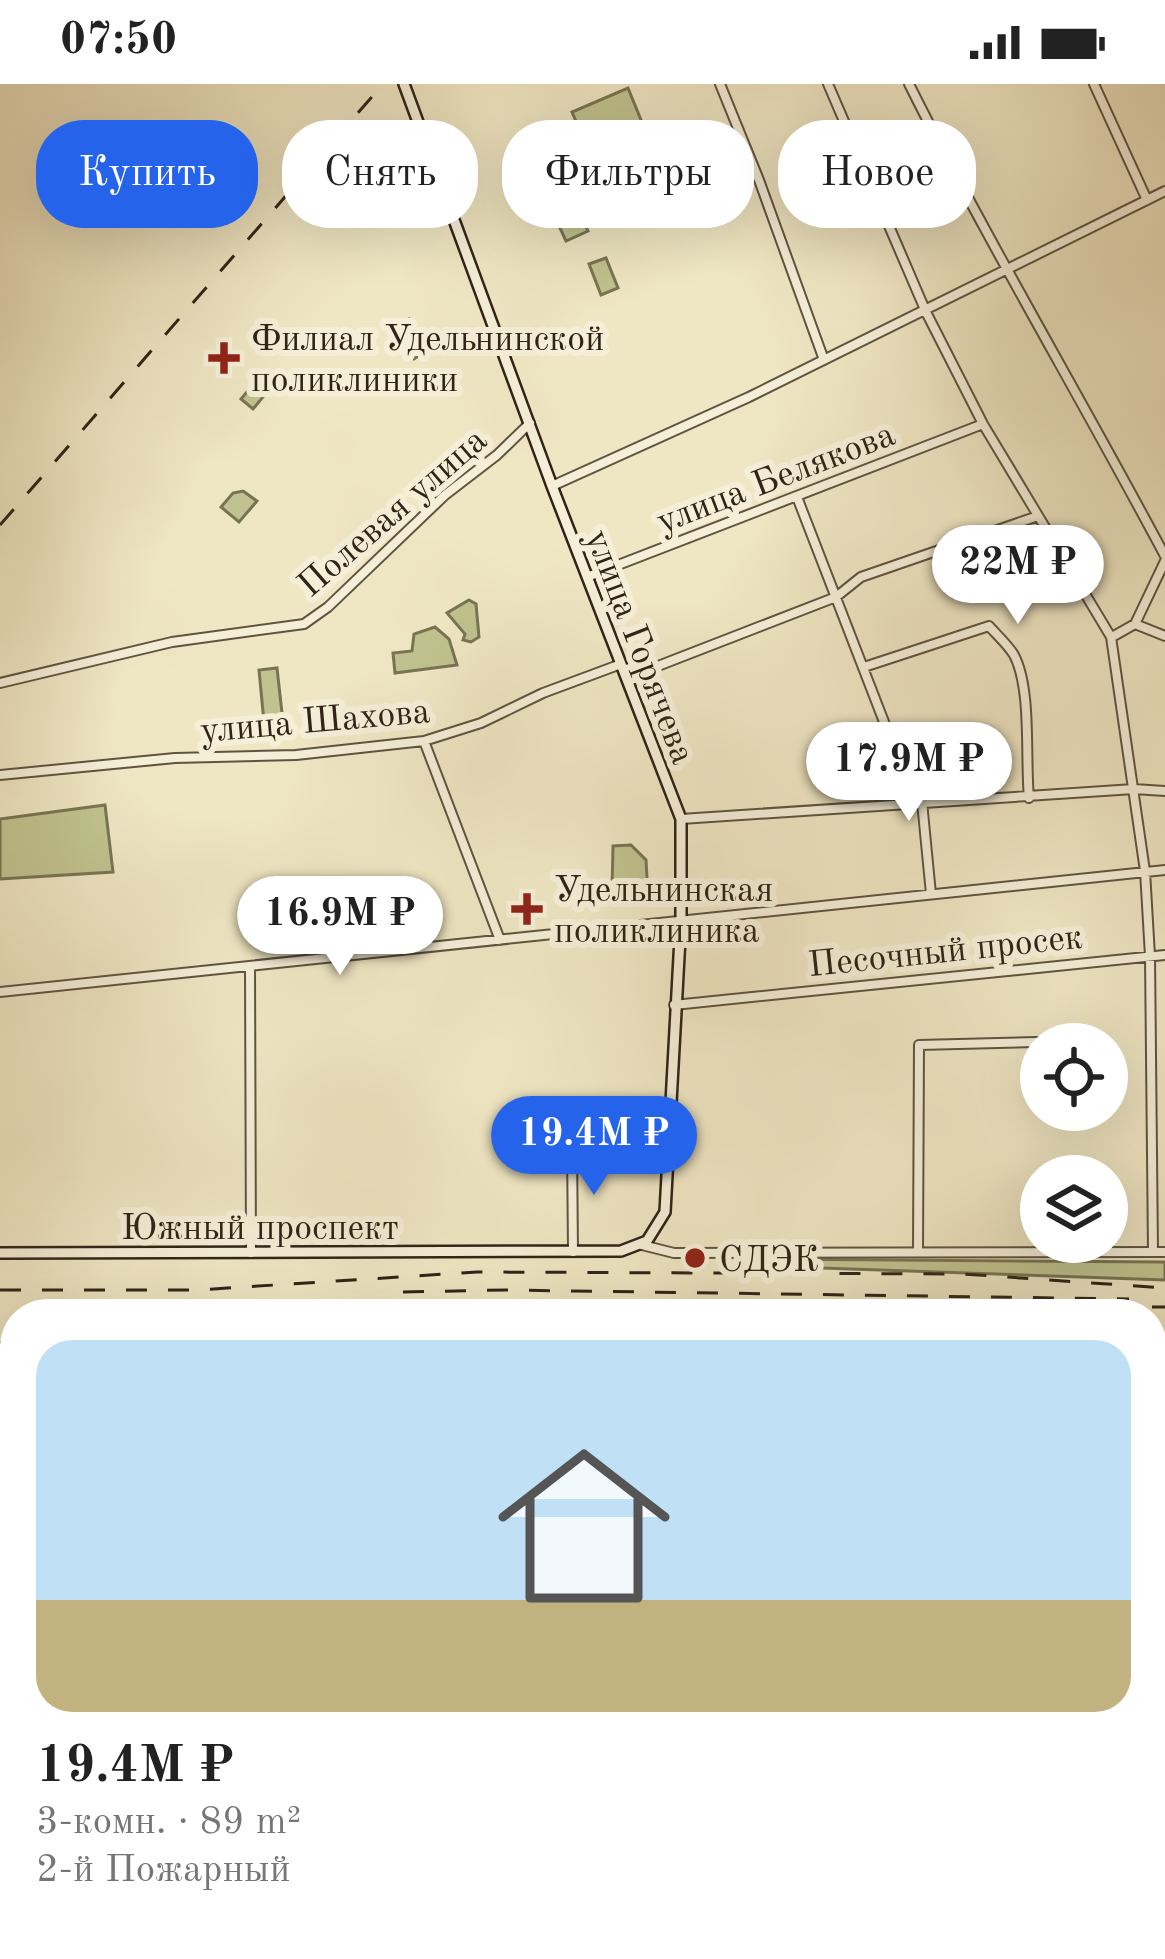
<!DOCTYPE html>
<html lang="ru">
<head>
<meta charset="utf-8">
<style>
  body { margin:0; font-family:"Old Standard TT",serif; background:#f2f2f2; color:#222; height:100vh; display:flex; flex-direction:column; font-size:45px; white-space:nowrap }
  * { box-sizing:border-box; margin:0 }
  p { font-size:39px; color:#767676 }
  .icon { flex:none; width:66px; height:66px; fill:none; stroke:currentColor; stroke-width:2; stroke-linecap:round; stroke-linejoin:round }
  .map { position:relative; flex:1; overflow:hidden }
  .panel { position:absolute; left:0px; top:1215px; width:1167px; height:660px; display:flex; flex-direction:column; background:#fff; border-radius:48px 48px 0 0; box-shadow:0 12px 48px #0002 }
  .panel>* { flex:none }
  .guide { position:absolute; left:36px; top:36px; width:1095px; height:108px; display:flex; gap:24px }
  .buttons { position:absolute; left:1020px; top:939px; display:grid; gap:24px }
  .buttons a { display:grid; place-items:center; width:108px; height:108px; border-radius:50%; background:#fff; box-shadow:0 12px 48px #0002; font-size:60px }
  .price { position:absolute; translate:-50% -102px; padding:0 27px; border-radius:42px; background:#fff; color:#222; font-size:39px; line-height:78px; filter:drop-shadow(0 3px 6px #0008) }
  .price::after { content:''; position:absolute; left:50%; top:72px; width:36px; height:27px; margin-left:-18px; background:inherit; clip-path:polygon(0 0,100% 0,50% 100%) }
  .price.on { background:#2563eb; color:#fff }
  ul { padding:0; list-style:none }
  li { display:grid; align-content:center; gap:24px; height:636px; padding:0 36px }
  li+li { border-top:3px solid #e0e0e0 }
  li span { display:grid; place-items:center; height:372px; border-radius:36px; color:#555 }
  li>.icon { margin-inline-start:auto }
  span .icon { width:216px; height:216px; fill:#fffc; stroke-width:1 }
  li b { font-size:51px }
  .chip { padding:0 42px; border-radius:48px; background:#fff; box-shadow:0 12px 48px #0002; font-size:42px; line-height:108px }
  .chip.on { background:#2563eb; color:#fff }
  .status { display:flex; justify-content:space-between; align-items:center; height:84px; padding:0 60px; background:#fff; direction:ltr }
  .status svg { height:33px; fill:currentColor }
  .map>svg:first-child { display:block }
</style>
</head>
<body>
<div class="status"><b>07:50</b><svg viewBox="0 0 49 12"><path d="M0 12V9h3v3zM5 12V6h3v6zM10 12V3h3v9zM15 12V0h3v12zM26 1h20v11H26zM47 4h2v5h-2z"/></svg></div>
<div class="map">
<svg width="1165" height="1875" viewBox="0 0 1165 1875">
  <rect width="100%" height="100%" fill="#efe6c3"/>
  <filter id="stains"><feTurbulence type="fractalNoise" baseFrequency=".00167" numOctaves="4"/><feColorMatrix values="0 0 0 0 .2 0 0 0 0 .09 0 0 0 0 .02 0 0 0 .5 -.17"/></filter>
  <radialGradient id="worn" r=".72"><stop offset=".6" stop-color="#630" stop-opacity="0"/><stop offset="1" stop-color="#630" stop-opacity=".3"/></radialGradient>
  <path fill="#c0c38f" stroke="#787453" stroke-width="3" d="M628,4l44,108 -54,23 -46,-107z
    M568,104l20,43 -22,10 -20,-43z
    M606,174l12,30 -17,7 -12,-31z
    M409,235l21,29 -16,11 -21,-29z
    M264,287l12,10 -23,28 -12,-10z
    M243,407l14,10 -18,21 -18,-15 12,-14z
    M469,516l7,4 3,33 -8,5 -8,-2 2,-6 -18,-21z
    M435,543l14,12 8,26 -62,8 -2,-20 19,-2 2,-17z
    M277,584l7,63 -19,2 -6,-63z
    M105,721l8,67 -113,7v-60z
    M631,761l15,15 2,36 -12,2 -24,-8 1,-44z
    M765,1175l400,3v18l-400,-14z
    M15,1666v194h97v15h-112v-206z
    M1158,1764l7,8v103h-108l19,-15h76v-80z"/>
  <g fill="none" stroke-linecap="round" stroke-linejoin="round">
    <path stroke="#71807a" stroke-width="3" d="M1165,1774v1
      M1152,1833l13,4
      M1061,1875l22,-15"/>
    <defs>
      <path id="street" d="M720,0l39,96 65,180
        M828,0l98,228 57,112 128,213 34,234 5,85 3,296
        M909,0c80,160 172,314 256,472
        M1094,0l53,116
        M552,402l197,-89 416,-206
        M797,413l118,305
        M587,493l396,-153
        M1135,540l30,-63
        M1112,553l23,-13 30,12
        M864,583l125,-41c8,9 19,19 25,29 18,34 11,104 15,143
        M627,594l209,-81 25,-20 177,-61
        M0,599l172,-41 132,-18 24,-17 117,-112 52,-40 33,-32
        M424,657l76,199
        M0,691l175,-17 121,-3 128,-14 57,-18 62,-30 78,-29
        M922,718l9,92
        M681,735l453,-30 31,2
        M250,882l1,287
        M0,908l1165,-122
        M674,921l491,-50
        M572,1061l1,107
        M642,1161l32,8 491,-1
        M918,1167l1,-206 118,-3
        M1152,1269h13
        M1152,1429l13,2
        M1152,1574l13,1
        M0,1663l15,-2
        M1152,1736l13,-3
        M1152,1738l4,13 -4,10
        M671,1860v15
        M896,1860l2,15
        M1050,1875l17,-15"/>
      <path id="secondary" d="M0,1169l621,-2 26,-10 18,-29 16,-292v-101l-129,-333 -148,-402
        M0,1264h15
        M251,1860v15"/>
    </defs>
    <use href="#street" stroke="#5f5442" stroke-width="12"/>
    <use href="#secondary" stroke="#2f2417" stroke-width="14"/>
    <use href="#street" stroke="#f5efd8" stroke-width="8"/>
    <use href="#secondary" stroke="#f5efd8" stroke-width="9"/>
    <path stroke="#2f2417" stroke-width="3" stroke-dasharray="21 21" stroke-linecap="butt" d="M0,441l383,-441
      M0,1206h197l280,-18 486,2 202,14
      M403,1208l102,-2 624,9
      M252,1219l168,-1
      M1110,1223h55
      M157,1224h108"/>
  </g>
  <g fill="#8f2418" stroke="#f5efd8" stroke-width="4.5">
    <path d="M218 256h12v12h12v12h-12v12h-12v-12h-12v-12h12z"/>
    <path d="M521 807h12v12h12v12h-12v12h-12v-12h-12v-12h12z"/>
    <circle cx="695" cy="1174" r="12"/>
  </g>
  <g text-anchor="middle" stroke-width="12" stroke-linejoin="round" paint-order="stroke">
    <g font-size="36" fill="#2f2417" stroke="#f5efd8" text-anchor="start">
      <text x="251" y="266">Филиал Удельнинской<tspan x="251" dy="41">поликлиники</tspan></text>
      <text x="554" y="817">Удельнинская<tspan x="554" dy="41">поликлиника</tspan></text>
      <text x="719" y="1187">СДЭК</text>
    </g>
    <g font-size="36" fill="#2f2417" stroke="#f5efd8">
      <text transform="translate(775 392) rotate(-21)" y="13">улица Белякова</text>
      <text transform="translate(391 427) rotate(-41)" y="13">Полевая улица</text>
      <text transform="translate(642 562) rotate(69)" y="13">улица Горячева</text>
      <text transform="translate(315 635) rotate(-5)" y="13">улица Шахова</text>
      <text transform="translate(945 865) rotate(-6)" y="13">Песочный просек</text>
      <text x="260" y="1155">Южный проспект</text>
    </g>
  </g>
  <rect width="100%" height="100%" filter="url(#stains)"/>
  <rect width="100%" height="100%" fill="url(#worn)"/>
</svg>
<div class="buttons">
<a><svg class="icon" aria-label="locate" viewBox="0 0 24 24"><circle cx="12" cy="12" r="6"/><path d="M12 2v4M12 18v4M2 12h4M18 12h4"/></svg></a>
<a><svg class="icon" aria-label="layers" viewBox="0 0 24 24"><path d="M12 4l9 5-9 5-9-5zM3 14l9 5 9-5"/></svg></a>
</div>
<b class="price" style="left:1018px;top:543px">22M ₽</b>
<b class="price" style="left:909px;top:740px">17.9M ₽</b>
<b class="price" style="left:340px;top:894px">16.9M ₽</b>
<b class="price on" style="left:594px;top:1114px">19.4M ₽</b>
<div class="guide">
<a class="chip on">Купить</a>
<a class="chip">Снять</a>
<a class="chip">Фильтры</a>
<a class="chip">Новое</a>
</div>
<section class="panel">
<ul>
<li><span style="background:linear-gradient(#bfe0f5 70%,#c2b280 0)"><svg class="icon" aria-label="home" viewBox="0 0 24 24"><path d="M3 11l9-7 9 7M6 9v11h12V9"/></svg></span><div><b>19.4M ₽</b><p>3-комн. · 89 m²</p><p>2-й Пожарный</p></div></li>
</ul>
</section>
</div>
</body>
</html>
